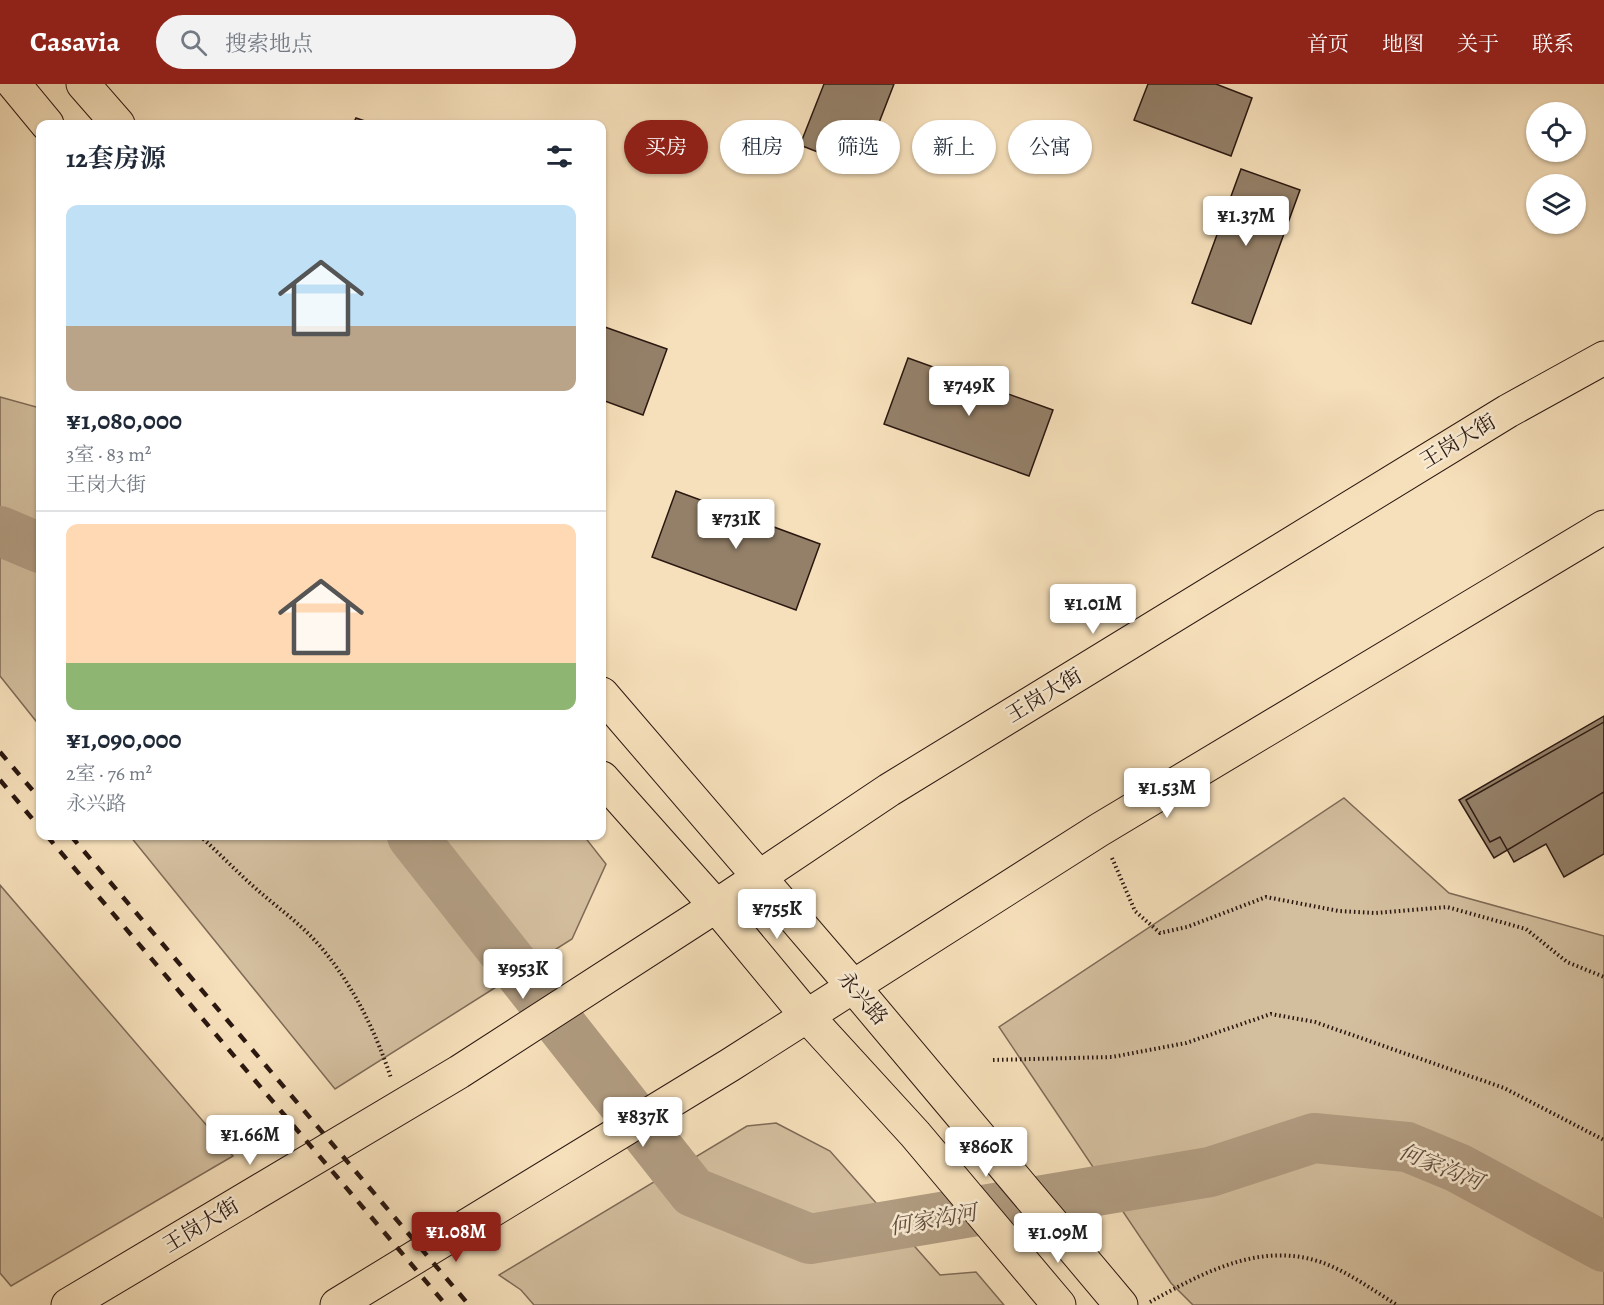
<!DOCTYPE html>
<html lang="zh">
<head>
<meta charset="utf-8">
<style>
  body { margin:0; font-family:Alegreya,"Noto Serif SC",serif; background:#f2f2f3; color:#1f2937; height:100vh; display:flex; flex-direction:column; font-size:22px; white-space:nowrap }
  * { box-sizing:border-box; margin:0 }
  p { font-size:20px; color:#747a83 }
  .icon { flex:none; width:33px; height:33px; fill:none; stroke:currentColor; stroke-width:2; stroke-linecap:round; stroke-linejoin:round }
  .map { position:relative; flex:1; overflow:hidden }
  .panel { position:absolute; left:36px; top:36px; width:570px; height:720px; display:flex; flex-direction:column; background:#fff; border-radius:12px; box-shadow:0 2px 4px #0004 }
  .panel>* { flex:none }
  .banner { position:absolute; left:624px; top:36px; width:570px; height:54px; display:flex; gap:12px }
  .controls { position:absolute; left:1526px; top:18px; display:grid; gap:12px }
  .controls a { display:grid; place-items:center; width:60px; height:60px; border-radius:50%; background:#fff; box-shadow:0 2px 4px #0004; font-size:30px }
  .price { position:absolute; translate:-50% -51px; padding:0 14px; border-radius:6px; background:#fff; color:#222; font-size:20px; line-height:39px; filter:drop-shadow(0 2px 3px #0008) }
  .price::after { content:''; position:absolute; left:50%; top:36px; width:18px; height:14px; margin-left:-9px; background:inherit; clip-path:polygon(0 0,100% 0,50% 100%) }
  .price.on { background:#8f2418; color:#fff }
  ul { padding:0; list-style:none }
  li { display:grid; align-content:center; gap:12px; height:318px; padding:0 30px }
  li+li { border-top:2px solid #e0e1e3 }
  li span { display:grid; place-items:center; height:186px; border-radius:12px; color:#555 }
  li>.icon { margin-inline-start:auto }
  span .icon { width:108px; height:108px; fill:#fffc; stroke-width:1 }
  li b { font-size:26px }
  h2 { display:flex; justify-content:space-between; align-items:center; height:72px; padding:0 30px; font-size:26px }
  .pill { padding:0 21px; border-radius:27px; background:#fff; box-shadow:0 2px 4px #0004; font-size:21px; line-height:54px }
  .pill.on { background:#8f2418; color:#fff }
  header { display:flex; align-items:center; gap:36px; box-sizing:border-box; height:84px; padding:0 30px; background:#8f2418; color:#fff }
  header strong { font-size:28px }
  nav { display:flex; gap:33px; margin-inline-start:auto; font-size:21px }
  .search { width:420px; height:54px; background:#f2f2f3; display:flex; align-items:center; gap:15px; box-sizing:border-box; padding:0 21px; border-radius:33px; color:#747a83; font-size:22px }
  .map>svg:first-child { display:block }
</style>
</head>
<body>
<header>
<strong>Casavia</strong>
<div class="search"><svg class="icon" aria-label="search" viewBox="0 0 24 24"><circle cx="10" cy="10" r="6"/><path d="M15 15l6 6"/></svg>搜索地点</div>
<nav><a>首页</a><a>地图</a><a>关于</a><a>联系</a></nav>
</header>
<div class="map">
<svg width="1604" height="1221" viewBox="0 0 1604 1221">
  <rect width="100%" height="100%" fill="#f6e0bb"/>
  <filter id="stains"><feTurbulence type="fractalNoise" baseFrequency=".00333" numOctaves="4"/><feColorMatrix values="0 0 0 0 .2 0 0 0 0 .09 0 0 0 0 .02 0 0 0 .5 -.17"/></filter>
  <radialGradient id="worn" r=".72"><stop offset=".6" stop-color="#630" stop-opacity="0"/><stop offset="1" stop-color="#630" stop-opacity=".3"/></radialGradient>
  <path fill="#d3be9e" stroke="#7e6a57" stroke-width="1.5" d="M0,313l40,11v318l-40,-50z
    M1344,714l105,95 155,43v369h-411l-22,-22 -172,-256z
    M130,752h454l22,28 -34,75 -237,150z
    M0,801l233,271 -222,130 -11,-13z
    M776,1039l54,28 110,124 36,-3 28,33h-470l-13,-15 -22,-15 248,-149z"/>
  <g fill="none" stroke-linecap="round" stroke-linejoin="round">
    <path stroke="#b19c81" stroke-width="50" d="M0,447l40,17
      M412,752l281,356 117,47 400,-67 104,-34 93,9 51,21 146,79"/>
  </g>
  <path fill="#948069" stroke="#2a1710" stroke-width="1.5" d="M824,0h70l-33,85 -61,-24z
    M1148,0h68l36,14 -21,58 -97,-36z
    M356,34l18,6h-21z
    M1241,85l59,21 -49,134 -59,-21z
    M602,242l65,23 -24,66 -41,-15z
    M908,274l145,52 -24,66 -145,-52z
    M676,407l144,53 -24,66 -144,-53z
    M1604,632v76l-110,66 -35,-58z
    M1604,638v132l-40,23 -18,-33 -32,18 -14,-25 -10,5 -24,-42z"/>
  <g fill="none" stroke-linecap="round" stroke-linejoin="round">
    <defs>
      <path id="major" d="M14,0l33,40
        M83,0l35,40
        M602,610l250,291 269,320
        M602,694l114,128 91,110 108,118 144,171
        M68,1221l391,-233 257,-166 173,-116 619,-379 96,-53
        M337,1221l393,-240 369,-235 505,-303"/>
    </defs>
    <use href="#major" stroke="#2a1710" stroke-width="35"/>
    <path stroke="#2a1710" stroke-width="4" stroke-dasharray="1.5 3" stroke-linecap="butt" d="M200,752c18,16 35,34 53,50 22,20 46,36 66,59 33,38 56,85 72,133
      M1112,774l23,53 25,22 27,-6 79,-30 73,14 36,2 72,-6 79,22 41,33 37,15
      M993,976l119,-3 74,-14 85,-29 44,8 189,66 100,52
      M1150,1218c56,-31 118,-65 183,-35 22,10 43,25 64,38"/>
    <use href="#major" stroke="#f6e0bb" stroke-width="33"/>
    <path stroke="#2a1710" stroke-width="4.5" stroke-dasharray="10 10" stroke-linecap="butt" d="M0,668l40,47
      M0,696l40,48
      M47,752l399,469
      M71,752l398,469"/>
  </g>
  <g text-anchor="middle" stroke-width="5" stroke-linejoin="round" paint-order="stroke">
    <g font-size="21" fill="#2a1710" stroke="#f9ebd3">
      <text transform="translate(1458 357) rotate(-31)" y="7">王岗大街</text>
      <text transform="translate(1044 611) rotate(-31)" y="7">王岗大街</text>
      <text transform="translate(863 914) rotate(49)" y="7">永兴路</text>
      <text transform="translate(201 1141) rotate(-31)" y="7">王岗大街</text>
    </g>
    <g font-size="22" font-style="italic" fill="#604c3d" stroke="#f9ebd3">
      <text transform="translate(1441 1082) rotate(22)" y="8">何家沟河</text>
      <text transform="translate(933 1135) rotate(-10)" y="8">何家沟河</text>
    </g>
  </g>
  <rect width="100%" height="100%" filter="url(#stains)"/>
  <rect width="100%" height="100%" fill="url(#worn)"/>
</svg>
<div class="controls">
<a><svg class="icon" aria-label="locate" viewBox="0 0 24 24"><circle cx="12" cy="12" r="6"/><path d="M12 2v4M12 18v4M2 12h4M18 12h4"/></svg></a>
<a><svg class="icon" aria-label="layers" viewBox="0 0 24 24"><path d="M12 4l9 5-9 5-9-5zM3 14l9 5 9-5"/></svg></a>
</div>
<b class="price" style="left:1246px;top:163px">¥1.37M</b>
<b class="price" style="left:969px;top:333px">¥749K</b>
<b class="price" style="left:736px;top:466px">¥731K</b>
<b class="price" style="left:1093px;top:551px">¥1.01M</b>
<b class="price" style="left:1167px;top:735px">¥1.53M</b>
<b class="price" style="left:777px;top:856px">¥755K</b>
<b class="price" style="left:523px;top:916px">¥953K</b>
<b class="price" style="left:643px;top:1064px">¥837K</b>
<b class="price" style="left:250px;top:1082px">¥1.66M</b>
<b class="price" style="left:986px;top:1094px">¥860K</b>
<b class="price on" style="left:456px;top:1179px">¥1.08M</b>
<b class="price" style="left:1058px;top:1180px">¥1.09M</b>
<div class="banner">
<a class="pill on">买房</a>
<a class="pill">租房</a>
<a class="pill">筛选</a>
<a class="pill">新上</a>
<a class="pill">公寓</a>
</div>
<section class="panel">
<h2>12套房源<svg class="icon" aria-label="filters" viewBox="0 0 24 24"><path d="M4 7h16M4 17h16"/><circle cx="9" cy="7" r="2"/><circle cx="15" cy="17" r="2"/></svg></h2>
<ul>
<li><span style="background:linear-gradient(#bfe0f5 65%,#b9a48a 0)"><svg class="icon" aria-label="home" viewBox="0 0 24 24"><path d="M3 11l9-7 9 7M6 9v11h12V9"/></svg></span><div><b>¥1,080,000</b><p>3室 · 83 m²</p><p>王岗大街</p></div></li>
<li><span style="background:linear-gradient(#ffd9b3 75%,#8fb573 0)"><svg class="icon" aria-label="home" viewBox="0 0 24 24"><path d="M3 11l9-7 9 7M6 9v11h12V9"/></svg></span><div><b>¥1,090,000</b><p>2室 · 76 m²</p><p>永兴路</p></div></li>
</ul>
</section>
</div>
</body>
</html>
